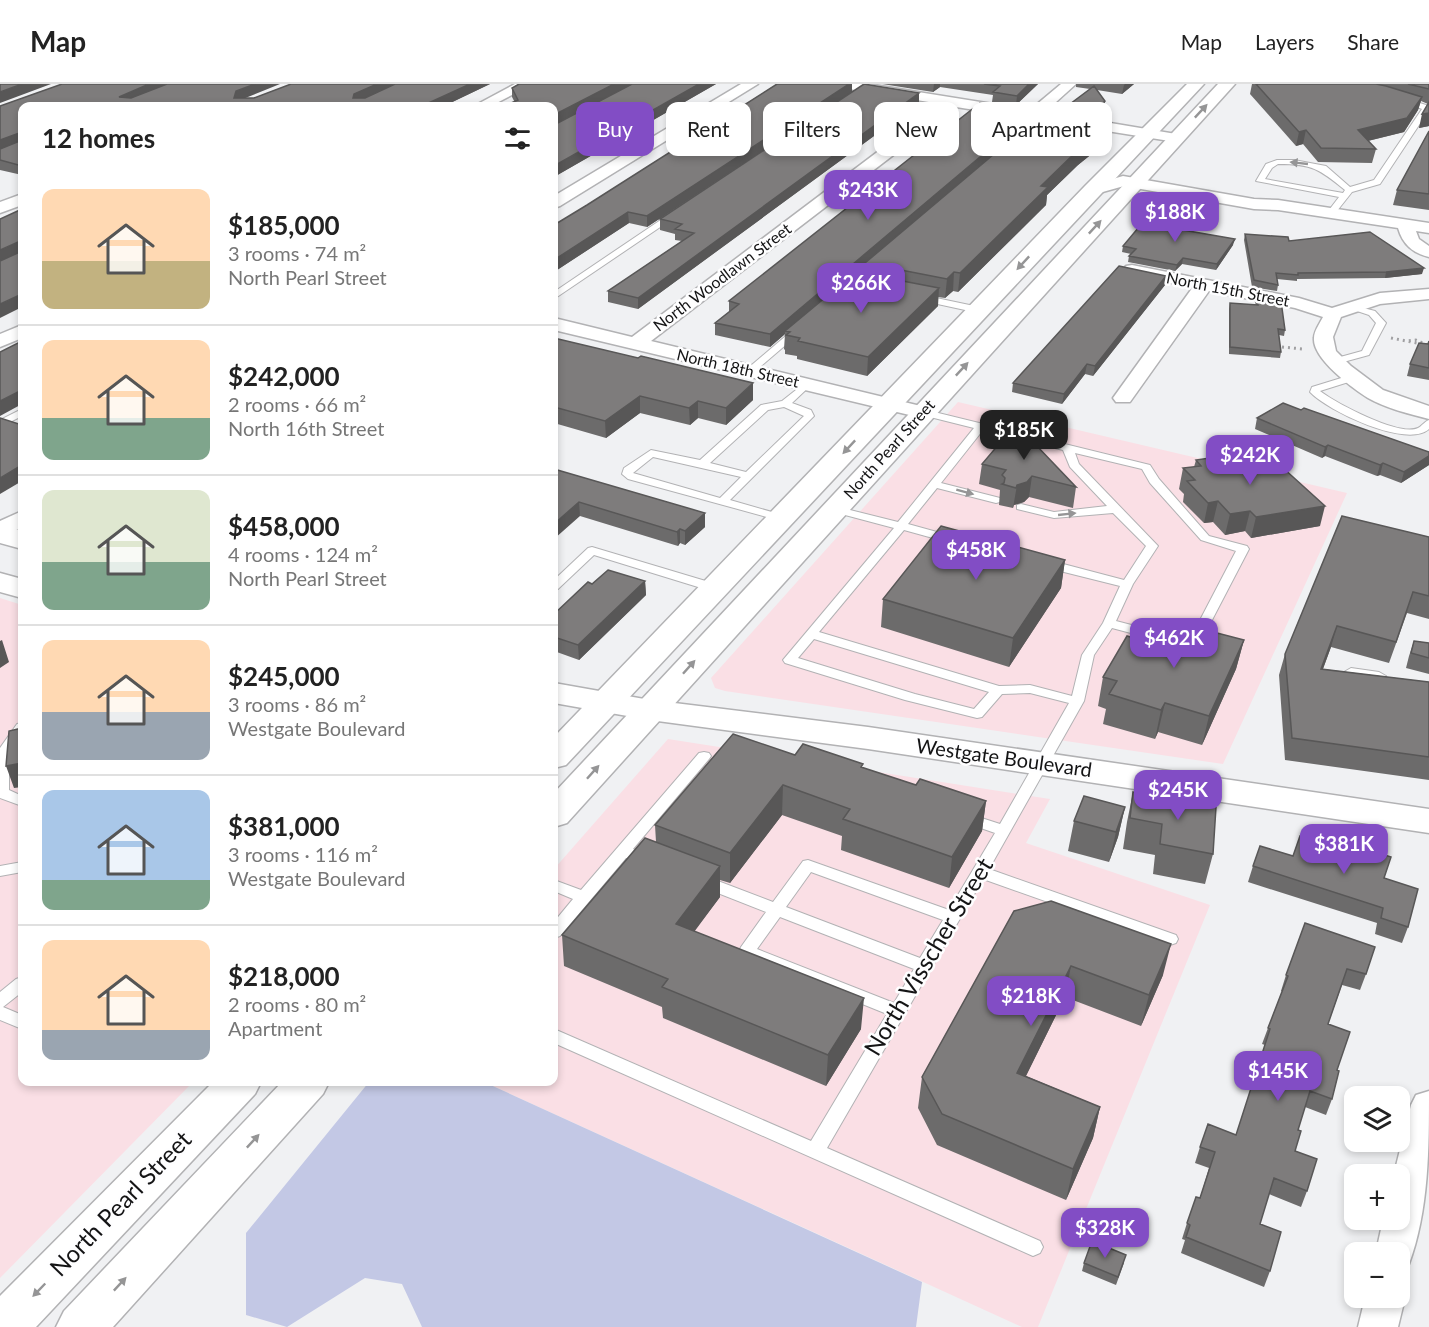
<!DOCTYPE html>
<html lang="en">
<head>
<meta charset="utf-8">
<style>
  body { margin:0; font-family:Lato,sans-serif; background:#f2f2f2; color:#222; height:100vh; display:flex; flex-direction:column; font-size:22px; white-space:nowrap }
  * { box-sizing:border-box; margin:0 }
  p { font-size:20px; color:#767676 }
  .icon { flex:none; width:33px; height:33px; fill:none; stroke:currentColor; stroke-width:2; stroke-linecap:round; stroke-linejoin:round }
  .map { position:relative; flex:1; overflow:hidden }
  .details { position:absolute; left:18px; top:18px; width:540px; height:984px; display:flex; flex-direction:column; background:#fff; border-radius:12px; box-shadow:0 3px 9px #0003 }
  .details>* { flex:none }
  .guide { position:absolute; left:576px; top:18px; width:570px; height:54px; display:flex; gap:12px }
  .tools { position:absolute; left:1344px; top:1002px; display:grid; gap:12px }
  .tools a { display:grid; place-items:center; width:66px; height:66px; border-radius:12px; background:#fff; box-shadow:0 3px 9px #0003; font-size:30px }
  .price { position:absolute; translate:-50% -51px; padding:0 14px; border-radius:12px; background:#824dc5; color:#fff; font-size:20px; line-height:39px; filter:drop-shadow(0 2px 3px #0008) }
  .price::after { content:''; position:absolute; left:50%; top:36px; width:18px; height:14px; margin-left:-9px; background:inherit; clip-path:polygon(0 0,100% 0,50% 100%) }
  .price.current { background:#222; color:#fff }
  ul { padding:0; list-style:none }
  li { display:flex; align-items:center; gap:18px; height:150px; padding:0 24px }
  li+li { border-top:2px solid #e0e0e0 }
  li span { display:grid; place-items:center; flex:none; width:168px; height:120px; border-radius:12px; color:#555 }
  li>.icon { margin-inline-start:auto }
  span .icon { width:72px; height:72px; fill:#fffc; stroke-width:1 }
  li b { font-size:26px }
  h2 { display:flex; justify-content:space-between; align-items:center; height:72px; padding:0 24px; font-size:26px }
  .chip { padding:0 21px; border-radius:12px; background:#fff; box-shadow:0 3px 9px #0003; font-size:21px; line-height:54px }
  .chip.current { background:#824dc5; color:#fff }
  header { display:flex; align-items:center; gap:36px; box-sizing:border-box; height:84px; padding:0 30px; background:#fff; border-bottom:2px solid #e0e0e0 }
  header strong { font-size:28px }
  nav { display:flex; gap:33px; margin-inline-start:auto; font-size:21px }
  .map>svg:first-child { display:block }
</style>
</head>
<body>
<header>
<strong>Map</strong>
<nav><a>Map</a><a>Layers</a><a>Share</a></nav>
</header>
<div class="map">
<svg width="1429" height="1243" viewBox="0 0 1429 1243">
  <rect width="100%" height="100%" fill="#f0f1f3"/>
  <path fill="#fadfe5" d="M958,318l389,91 -124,271 -498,-73 -10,-3 -4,-10z
    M0,514l22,7v477h171l-193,196z
    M668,655l382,60 -24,44 184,62 -172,422h-16l-538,-245h70v-213z"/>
  <path fill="#c3c8e5" d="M369,998h115l438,200 -6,45h-494l-20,-43 -37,-6 -78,49 -41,-12v-82z"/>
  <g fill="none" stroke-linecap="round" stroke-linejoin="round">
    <defs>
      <path id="lane" d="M1404,14l22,7 3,5 -49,74 -28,8 -19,24 -7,-2 13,-17 -83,-16 10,-17 11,-4h17l32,6 24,21 24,-7 48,-71 -20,-8zM1278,80c35,0 41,5 67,26l-2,3 -78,-14 7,-11z
        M671,129l7,2 -124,84v-7z
        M922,211l57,12 5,3 -5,3 -60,-13 -2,-2z
        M1348,220l27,7 11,12 -17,32 -33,9 -3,-1v-4l29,-8 14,-28 -7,-8 -21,-7z
        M794,245l8,2 -49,42h-6v-4z
        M1351,291l4,1v4l-35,11c16,12 79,46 98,37 4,-2 6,-6 11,-8v9c-22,20 -101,-18 -119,-37l2,-5z
        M806,298l5,3 -19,18 19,7 3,6 -84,84 56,16v4h-8l-150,-41 -6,-5 2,-6 27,-18 49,10 61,-55 21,-4zM784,323l20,9 -58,56 -36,-9 58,-53zM653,373l88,20 -21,21 -87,-25z
        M22,325v7l-22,11v-7z
        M922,325l228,56 9,14 50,57 38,10 2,3 -50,96 -1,3h-10l-1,-3 49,-94 -35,-11 -51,-57 -8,-14 -67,-16 4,11 79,82 -25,38 -17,37 50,13 1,3 -6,4 -49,-13 -18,27 -10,46 -95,168 187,66 2,4 -2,4 -6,2 -6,-2 -181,-64 -156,269 213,93 3,6 -3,6 -7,3 -479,-213v-14l257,112 76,-127 -146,-59 -2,-4 2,-4 25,-35 -66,-26 -3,-4 3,-4h10l63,24 30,-41 5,-1 141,50 46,-77 -34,-12 -2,-3 2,-3 5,-2 34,11 69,-121 -39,-10 -28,1 -20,23 -5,1 -72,-18 -120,-37 -2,-3 111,-132 -64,-17v-4l4,-1 64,16 76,-94 -56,-14 -1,-2zM983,346l80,20 7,17 37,39 -53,6 -33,-8 -4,1v4l37,9 59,-5 33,33 -22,34 -76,-20 -6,4 2,3 76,19 -17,37 -21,32 -10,41 -42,-11 -31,1 -180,-54 85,-102 47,13 4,-2 2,-2 -2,-2 -47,-13 29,-36 59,15 4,-1v-4l-59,-15zM814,555l175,53 -15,17 -59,-15 -117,-36zM811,788l132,48 -23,38 -134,-51zM780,833l134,52 -20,34 -137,-54z
        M592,463l127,38 2,3 -6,4 -4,-1 -117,-36 -36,34 -4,1v-10l34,-32z
        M1351,584l28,4 7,4 -7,4 -33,-5 -2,-3z
        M22,639v13l-13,19v35l13,6v10l-22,-8v-50l17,-24z
        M704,668l5,1 2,3 -2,3 -76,90 20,8 3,4 -3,4 -5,1 -22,-8 -66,78 -6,2v-16l19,-23 -19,-8v-11l27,10 118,-137z
        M22,778v10l-22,4v-10z
        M22,893v15l-19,15 19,8v14l-22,-9v-28l16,-13z"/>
      <path id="street" d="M515,0h18l-42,22h-17z
        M741,0h17l-198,122 -6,2v-12z
        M836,0h32l162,26 31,-26h15l-31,28 131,22 7,4 -7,4 -220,-35 -305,234 278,67 3,4 -3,4 -7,2 -368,-88v-12l78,19 309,-233 -98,-16z
        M1123,92l131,23 24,1 151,23v10l-13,-2 3,8 10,7v11c-16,-4 -26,-12 -31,-29l-120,-18 -24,-1 -130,-23 -32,9 -8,-5 2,-3z
        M22,110v11l-22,8v-11z
        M1132,181l167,33 33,10 48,-15 49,-4v10l-49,5 -39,13 -8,20 3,14 15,15 32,24 46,16v13c-19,-5 -44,-11 -61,-21 -16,-10 -56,-40 -54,-60 0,-7 6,-15 9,-21l-28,-9 -86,-17 -79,111h-14l-3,-4 80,-111 -67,-13 -3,-4 3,-4z
        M22,241v13l-22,9v-13z
        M22,427v16l-22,11v-17z
        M1429,1007c0,57 0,119 -20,173l-9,3v-15h-24l7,-32h17v-46h-6l17,-69 5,-10z
        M1400,1202l5,12 -7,29h-40l7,-29h35z"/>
      <path id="secondary" d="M0,440l22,7v18l-22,-6z
        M0,489l22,6v19l-22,-6z
        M554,599l96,17 218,27 561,82v24l-561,-84 -218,-29 -96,-17z"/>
      <path id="primary" d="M1187,0h17l-638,681 -12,3v-31l531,-551z
        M1218,0h17l-668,739 -13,4v-34z
        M213,998h48l-6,12 -219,233h-36v-31z
        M282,998h47l-6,12 -210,233h-57l8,-16z"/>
    </defs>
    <use href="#lane" stroke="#b2b2b4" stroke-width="2"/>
    <use href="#street" stroke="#b2b2b4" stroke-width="3"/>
    <use href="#secondary" stroke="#b2b2b4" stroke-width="3"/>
    <use href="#primary" stroke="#b2b2b4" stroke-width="3"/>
    <path stroke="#a0a0a2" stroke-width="3" stroke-dasharray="2 4" stroke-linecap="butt" d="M1391,254l36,7 -11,-5 -9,1
      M1282,263l21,2"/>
    <use href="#lane" fill="#fff" fill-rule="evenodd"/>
    <use href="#street" fill="#fff" fill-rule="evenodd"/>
    <use href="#secondary" fill="#fff" fill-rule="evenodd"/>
    <use href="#primary" fill="#fff" fill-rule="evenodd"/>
  </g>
  <path fill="#6c6b6b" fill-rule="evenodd" d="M291,0h199l-46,22h-422v69l-22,-5v-64l254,-8z
    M519,0h197l-162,93 -42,-80v-9z
    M777,0h75v8l-205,135 -18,-4 -75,49v-47l33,-20z
    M882,0h156l-22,21 -24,-3 1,-7 -53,-8 -7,5z
    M1076,0h58l-12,10 -25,-4 8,11 -1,10 -9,7 -12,-2 -1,2 29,5 -2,17 -31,25 -31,30 -1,10 -88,87 -5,-1 -8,7 -7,-1v9l-71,70 -70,-17v-3l-12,-2v-4l-1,-1 1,-15 -15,13 -55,-12v-12l14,-11v-11l275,-191 26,14 22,-12 17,-1 1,-7 20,-15 -14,-2zM865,181l-1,8 -7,-1z
    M1252,0h177v42l-10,2 9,-24 -7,-3 -3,9 -14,22 -36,9 8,8 -4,14 -54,-1 -15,-18 -7,2 -46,-52z
    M919,19l-281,206 -30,-7v-11l74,-50 -7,-1v-6l-15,-4v-11z
    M1429,47v79l-36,-5 4,-15z
    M1183,146l50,15 -17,25 -34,-6 -7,7 -47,-9 1,-6 2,-2 -9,-2 1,-6z
    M1245,150l44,7 133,33 -37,4 -88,1v2l-20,-2 1,6 -1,6 -25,-4 -8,-47z
    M1166,192l-1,9 -72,91 -8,-2 -23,30 -50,-12 1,-9z
    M1256,212l29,34 -1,6 -5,-1 2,17 -1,6 -51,-4v-45l1,-6 26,2 -1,-3z
    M554,254l199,62 -27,25 -28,-7 -8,7 -50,-12 -34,25 -52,-15z
    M1429,257v39l-22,-4 3,-12 18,-20z
    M1301,326l128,42v13l-28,18 -21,-8 -3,1 -52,-20 -3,2 -67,-29 2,-11z
    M1039,364l37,39 -3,21 -44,-11 -5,5 -10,3 -1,3 -14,-3 1,-15 -21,-6 3,-20z
    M1196,376l124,66 -69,12 -6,-7 -20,4 -12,-13 -9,1 -21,-21 1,-8 -5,-5 4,-21 11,-1z
    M554,385l151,58 -20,18 -5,-2 -2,3 -98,-30z
    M1429,453v82l-22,-6 -18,50 -58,-16 -8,22 106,13v98l-144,-20 -6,-85 6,-21z
    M1065,476l-4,28 -52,79 -128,-40 2,-28z
    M645,497l1,14 -67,65 -25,-9v-37l38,-30z
    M1188,555l56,1 -8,29 -34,76 -44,-13 -3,7 -52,-15 3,-15 -8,-3 5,-29 37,-37z
    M1414,557l15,2v31l-23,-6 3,-12z
    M795,671l68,13 53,17 70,16 -4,30 -33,57 -108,-38 1,-14 -60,-21 -52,68 -10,-3v17l-26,34 167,98 -35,57 -163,-68 -1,-11 -98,-41 -2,-31 94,-93 -1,-17z
    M1133,708l80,62 -8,30 -52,-10 2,-19 -32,-6 4,-27z
    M1125,723l-7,30 -9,25 -41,-11 6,-30z
    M1293,772l91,22 24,49 -6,16 -27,-9 2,-11 -129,-41 5,-16z
    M1014,827l149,64 -22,51 -76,-29 -39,79 74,31 -7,31 -27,62 -129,-55 -19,-37 4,-31z
    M1305,839l61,51 -6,16 -18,-5 -14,39 9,46 -5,29 -6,16 -21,-8 -7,23 -3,21 12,40 -6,16 -32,-13 -9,30 10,47 -6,16 -83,-34 4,-13 -3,-1 5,-16 13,-25 9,-30 -14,-5 5,-16 36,-12 29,-90 -3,-1 6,-16 14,-37h-1l5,-16z
    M1084,1179h40l-8,22 -34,-14z"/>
  <path fill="#585757" d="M22,0h29l-51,19v-11z
    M149,0h25l-53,22 -2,-9z
    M255,0h25l-42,17 -4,-3 2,-7z
    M377,0h22l-44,20 -2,-6 1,-4z
    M470,0h20l-46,22h-22z
    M614,0h18l-78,42v-11z
    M699,0h17l-162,93v-11z
    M849,0h3v8l-205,135v-11z
    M934,0h6v3l-7,5z
    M1029,0h9l-22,21 1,-9z
    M1125,0h9l-12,10 2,-9z
    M919,9v10l-281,206v-11z
    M1422,13l-4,13 -14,22 -49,12 3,-14z
    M1105,17l-1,10 -9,7 1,-10z
    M1429,29v13l-10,2 3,-14z
    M1031,30l-1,10 -165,139v2l-78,66h-2v3l-15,13v-13z
    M1111,39l-2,17 -31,25 -31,30 -1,10 -88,87 2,-19 81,-87 39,-38z
    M1306,46l-3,14 -7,2 3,-14z
    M19,49l2,10 -21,8v-11z
    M628,128l1,11 -75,49v-12z
    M1235,155l-2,6 -17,25 1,-6z
    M18,158l3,11 -21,10v-13z
    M1183,174l-1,6 -7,7 2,-6z
    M1424,184l-2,6 -37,4 1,-6z
    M954,188l-1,19 -8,7 2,-19z
    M1166,192l-1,9 -72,91 2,-10z
    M939,204l-1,18 -71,70 1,-19z
    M22,210v13l-22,11v-14z
    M1087,280l-2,10 -23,30 2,-10z
    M753,299v17l-27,25v-17z
    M22,306v14l-22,12v-15z
    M640,312v17l-34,25 -1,-17z
    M698,317v17l-8,7 -1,-17z
    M1040,354l-3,20 -2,-14z
    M1328,361l-3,11 -3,2 3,-11z
    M1429,372v9l-28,18 3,-11z
    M1383,379l-3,12 -3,1 3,-11z
    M22,381v16l-22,13v-16z
    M1032,392l-3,21 -5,5 -10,3 -1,3 4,-23z
    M1218,417l-5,21 -9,1 4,-20z
    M579,418l1,14 -26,23v-15z
    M1325,422l-5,20 -69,12 5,-21z
    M1250,427l-5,20 -20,4 5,-21z
    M705,429v14l-20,18v-14z
    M680,445v14l-2,3 -1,-14z
    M1065,476l-4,28 -52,79 4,-29z
    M645,497l1,14 -67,65 -1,-15z
    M1337,542l-6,21 -16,43 6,-21z
    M2,556l7,22 -9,6v-27z
    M1244,556l-8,29 -34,76 7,-29z
    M1165,619l-7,29 -3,7 6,-29z
    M22,679v24l-8,1 -8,-22z
    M783,701l-1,30 -52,68v-30z
    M986,717l-4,30 -33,57 3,-31z
    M1125,723l-7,30 -9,25 7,-30z
    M720,782v31l-43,58 -1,-31z
    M1171,860l-8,31 -22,51 8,-31z
    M1071,882l-6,31 -53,107 5,-31z
    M864,914l-3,31 -35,57 2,-31z
    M1100,1023l-7,31 -27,62 7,-31z"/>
  <path fill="#7e7c7c" stroke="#585757" stroke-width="1.5" d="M0,0h22l-22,8z
    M62,0h87l-30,13 12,1 36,-14h88l-19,7 -2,7h20l37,-14h86l-23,10 -1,4h12l30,-14h75l-48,22h-400v60l-22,-6v-11l20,-8 2,-6 -3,-2 -19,7v-34z
    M519,0h95l-60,31v-9h-50l14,-6 -6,-12z
    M632,0h67l-145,82v-42v1z
    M777,0h72l-202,132 -19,-4 -74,48v-35l33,-20z
    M864,0l55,9 -281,205 -30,-7 86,-58 -19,-4 7,-5 -22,-5z
    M984,0h45l-12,12 -24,-4 7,-6z
    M1256,0h120l10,2 36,11 -15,21 -49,12 18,19 -55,-1 -15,-18 -7,2z
    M1408,0h21v5z
    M1094,2l11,15 -9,7 -26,-4z
    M1429,18v11l-7,1z
    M980,19l25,4 -3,3 29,4 -261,220 -55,-11 24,-19 -10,-3z
    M1056,25l27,4 -6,5 34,5 -31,25 -39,38 7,1 -88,86 -6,-1 -7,7 -82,-16 180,-152 7,1z
    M1429,47v63l-32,-4z
    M22,125v85l-22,10v-43l20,-9 1,-9 -3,-1 -18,8v-31z
    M1149,131l34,6v9l52,9 -18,25 -34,-6 -6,7 -48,-9 7,-7 -13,-3z
    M1370,148l54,36 -38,4 -88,1v2l-22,-2 2,12 -24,-5 -9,-46 43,3 1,4z
    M1119,182l47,10 -71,90 -8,-2 -23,30 -51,-11z
    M856,188l83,16 -71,69 -70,-16 2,-3 -14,-3 4,-3 -5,-1z
    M1256,212l25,5 4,29 -7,-1 3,23 -51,-5v-44l28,2z
    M554,254l84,20 3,-2 112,27 -27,25 -28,-7 -9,7 -49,-12 -35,25 -51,-14z
    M22,257v49l-22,11v-49z
    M1429,257v27l-19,-4 9,-21 9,1z
    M1283,319l18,7 3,-2 125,44v4l-25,16 -21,-9 -3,2 -52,-20 -3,2 -68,-29z
    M0,334l22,7v40l-22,13z
    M1010,347l30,7 -5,6 41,43 -44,-11 -5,6 -10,3 -1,3 -14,-4 2,-1 1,-5 -3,-3 4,-5 -24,-6z
    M1237,370l6,5 17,-3 13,12 9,-1 43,39 -69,11 -6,-6 -20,3 -12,-13 -10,2 -21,-22 8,-1 -12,-12 18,-2 -5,-6z
    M554,385l151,44 -20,18 -5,-2 -3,3 -98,-30 -25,22z
    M1342,432l87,21v59l-16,-4 -17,50 -59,-16 -16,43 108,13v75l-137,-19 -7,-84z
    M941,442l124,34 -52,78 -130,-39z
    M608,486l37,11 -67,64 -24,-8v-23l34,-32 4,2z
    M1194,543l50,13 -35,76 -44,-13 -4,7 -52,-16 8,-13 -14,-4 24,-41 13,4 6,-12 42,11z
    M1414,557l15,2v15l-18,-5z
    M22,644v35l-16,3 3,-35z
    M733,650l62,21 8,-11 60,20 -2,3 55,18 4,-6 66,22 -34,56 -109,-38 7,-10 -67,-24 -53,68 -75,-28z
    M1133,708l83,15 -3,47 -53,-10 2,-20 -32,-6z
    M1084,712l41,11 -9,25 -42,-11z
    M1300,752l54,17 2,-7 35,11 -7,21 34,11 -10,38 -27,-9 2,-10 -130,-42 7,-20 33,10z
    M645,754l75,28 -44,58 188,74 -36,57 -166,-68 6,-8 -106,-44z
    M1051,817l120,43 -22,51 -78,-29 -54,107 83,34 -27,62 -131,-55 -20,-37 92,-166z
    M1305,839l70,24 -9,27 -19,-5 -19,55 22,8 -13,38 2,1 -7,28 -22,-8 -12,39 3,1 -6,20 22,8 -10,32 -33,-13 -14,46 21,8 -11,39 -84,-34 4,-12 -3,-2 9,-26 4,1 15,-46 -15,-5 8,-23 28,11 34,-106 -2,-1 20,-52 -2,-1z
    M1092,1157l34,14 -8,22 -34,-14z"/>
  <defs><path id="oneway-solid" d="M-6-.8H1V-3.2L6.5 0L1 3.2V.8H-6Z" transform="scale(1.5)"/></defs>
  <g fill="#959596">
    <use href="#oneway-solid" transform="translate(1201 27) rotate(-47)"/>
    <use href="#oneway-solid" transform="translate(1299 79) rotate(-174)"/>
    <use href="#oneway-solid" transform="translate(1095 143) rotate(-47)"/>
    <use href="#oneway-solid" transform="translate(1023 179) rotate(133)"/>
    <use href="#oneway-solid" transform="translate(962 285) rotate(-47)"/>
    <use href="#oneway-solid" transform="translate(849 363) rotate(133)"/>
    <use href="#oneway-solid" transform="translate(965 408) rotate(15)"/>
    <use href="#oneway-solid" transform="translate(1067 430) rotate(-6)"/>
    <use href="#oneway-solid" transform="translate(689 583) rotate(-48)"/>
    <use href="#oneway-solid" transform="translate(593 688) rotate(-48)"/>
    <use href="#oneway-solid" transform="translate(253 1057) rotate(-47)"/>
    <use href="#oneway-solid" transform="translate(120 1200) rotate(-47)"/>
    <use href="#oneway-solid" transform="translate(39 1206) rotate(134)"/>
  </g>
  <g text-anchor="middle" stroke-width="5" stroke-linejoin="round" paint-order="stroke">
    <g font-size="16" fill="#141415" stroke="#fefeff">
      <text transform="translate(722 193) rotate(-37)" y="6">North Woodlawn Street</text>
      <text transform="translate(1228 205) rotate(11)" y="6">North 15th Street</text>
      <text transform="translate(738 284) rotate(13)" y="6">North 18th Street</text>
      <text transform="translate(889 365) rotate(-48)" y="6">North Pearl Street</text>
    </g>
    <g font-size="20" fill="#141415" stroke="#fefeff">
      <text transform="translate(1004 674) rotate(8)" y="7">Westgate Boulevard</text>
    </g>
    <g font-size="24" fill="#141415" stroke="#fefeff">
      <text transform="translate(929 873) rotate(-59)" y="8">North Visscher Street</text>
      <text transform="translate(121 1120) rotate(-46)" y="8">North Pearl Street</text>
    </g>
  </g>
</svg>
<div class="tools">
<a><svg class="icon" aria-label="layers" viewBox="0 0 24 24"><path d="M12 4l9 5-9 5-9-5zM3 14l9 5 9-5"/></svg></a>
<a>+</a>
<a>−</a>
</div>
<b class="price" style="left:868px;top:137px">$243K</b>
<b class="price" style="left:1175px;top:159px">$188K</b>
<b class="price" style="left:861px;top:230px">$266K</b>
<b class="price current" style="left:1024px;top:377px">$185K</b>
<b class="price" style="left:1250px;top:402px">$242K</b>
<b class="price" style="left:976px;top:497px">$458K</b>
<b class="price" style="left:1174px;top:585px">$462K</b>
<b class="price" style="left:1178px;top:737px">$245K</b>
<b class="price" style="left:1344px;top:791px">$381K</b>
<b class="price" style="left:1031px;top:943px">$218K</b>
<b class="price" style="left:1278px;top:1018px">$145K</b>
<b class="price" style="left:1105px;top:1175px">$328K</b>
<div class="guide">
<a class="chip current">Buy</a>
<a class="chip">Rent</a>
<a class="chip">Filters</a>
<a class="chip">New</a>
<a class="chip">Apartment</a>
</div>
<section class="details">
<h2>12 homes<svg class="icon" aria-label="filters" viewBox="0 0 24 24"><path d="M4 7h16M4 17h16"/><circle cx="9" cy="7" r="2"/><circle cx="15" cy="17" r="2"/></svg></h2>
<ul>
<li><span style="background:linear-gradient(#ffd9b3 60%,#c2b280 0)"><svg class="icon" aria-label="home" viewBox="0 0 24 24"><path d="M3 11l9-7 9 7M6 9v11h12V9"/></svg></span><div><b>$185,000</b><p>3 rooms · 74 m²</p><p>North Pearl Street</p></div></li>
<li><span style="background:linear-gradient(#ffd9b3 65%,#7fa58c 0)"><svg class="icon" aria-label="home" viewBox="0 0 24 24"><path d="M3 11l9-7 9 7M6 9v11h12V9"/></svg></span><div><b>$242,000</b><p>2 rooms · 66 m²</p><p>North 16th Street</p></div></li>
<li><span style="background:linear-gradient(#dfe7d0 60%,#7fa58c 0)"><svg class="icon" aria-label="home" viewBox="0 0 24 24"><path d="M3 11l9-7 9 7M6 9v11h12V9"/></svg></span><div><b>$458,000</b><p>4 rooms · 124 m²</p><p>North Pearl Street</p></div></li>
<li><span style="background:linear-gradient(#ffd9b3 60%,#9aa5b1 0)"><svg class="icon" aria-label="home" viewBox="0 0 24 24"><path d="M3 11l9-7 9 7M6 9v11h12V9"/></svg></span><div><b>$245,000</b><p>3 rooms · 86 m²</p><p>Westgate Boulevard</p></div></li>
<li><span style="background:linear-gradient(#a9c7e8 75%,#7fa58c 0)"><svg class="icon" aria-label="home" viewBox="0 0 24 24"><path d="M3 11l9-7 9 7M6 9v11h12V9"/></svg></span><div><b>$381,000</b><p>3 rooms · 116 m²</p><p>Westgate Boulevard</p></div></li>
<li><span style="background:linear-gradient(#ffd9b3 75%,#9aa5b1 0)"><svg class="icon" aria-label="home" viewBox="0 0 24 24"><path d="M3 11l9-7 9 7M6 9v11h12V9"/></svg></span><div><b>$218,000</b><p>2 rooms · 80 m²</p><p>Apartment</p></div></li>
</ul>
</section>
</div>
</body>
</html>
